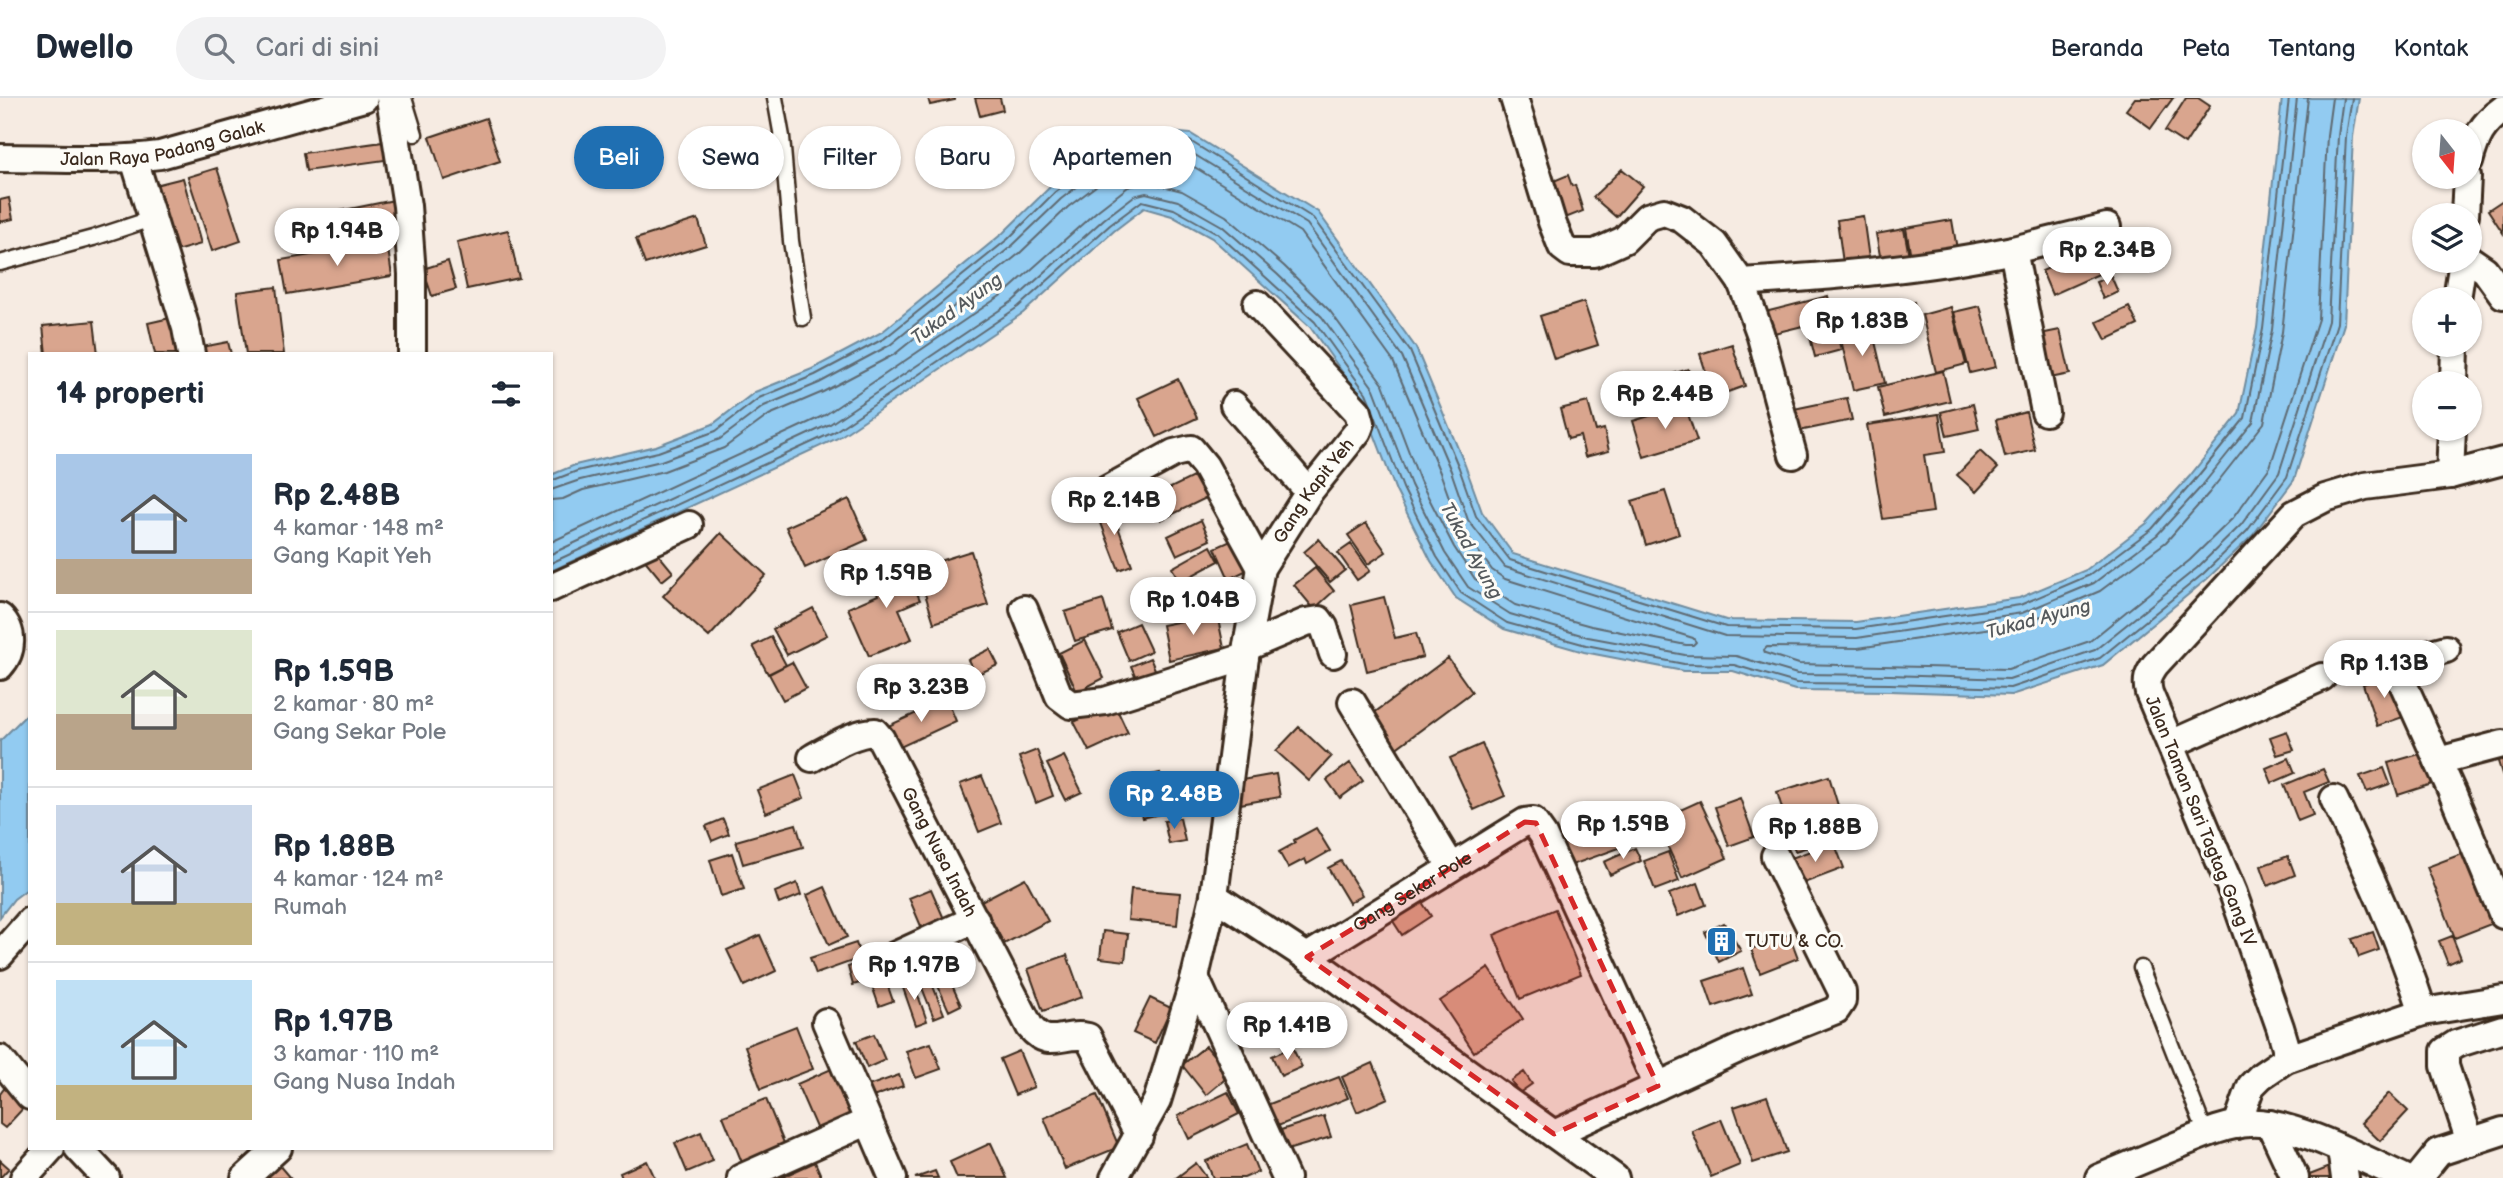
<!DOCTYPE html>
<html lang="id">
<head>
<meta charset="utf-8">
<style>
  body { margin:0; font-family:"Balsamiq Sans",sans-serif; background:#f2f2f3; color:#1f2937; height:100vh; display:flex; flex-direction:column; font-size:26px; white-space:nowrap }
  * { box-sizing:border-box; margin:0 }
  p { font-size:23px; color:#747a83 }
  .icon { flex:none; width:38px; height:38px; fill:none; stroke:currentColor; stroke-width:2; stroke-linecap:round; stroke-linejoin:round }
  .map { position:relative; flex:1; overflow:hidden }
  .sheet { position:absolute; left:28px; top:254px; width:525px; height:798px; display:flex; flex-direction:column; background:#fff; border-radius:0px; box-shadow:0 2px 5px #0004 }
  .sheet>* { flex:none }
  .top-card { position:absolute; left:574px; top:28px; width:665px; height:63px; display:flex; gap:14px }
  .needle { width:46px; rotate:163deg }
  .tools { position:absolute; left:2412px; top:21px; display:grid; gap:14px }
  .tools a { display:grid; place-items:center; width:70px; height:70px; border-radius:50%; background:#fff; box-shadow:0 2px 5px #0004; font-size:35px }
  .price { position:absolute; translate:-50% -60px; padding:0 16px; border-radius:24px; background:#fff; color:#222; font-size:23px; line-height:46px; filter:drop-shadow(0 2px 4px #0008) }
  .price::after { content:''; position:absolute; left:50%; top:42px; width:21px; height:16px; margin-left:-10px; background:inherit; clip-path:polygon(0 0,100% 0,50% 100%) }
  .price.on { background:#1f6fb2; color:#fff }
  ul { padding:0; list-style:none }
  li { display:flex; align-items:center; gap:21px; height:175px; padding:0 28px }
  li+li { border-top:2px solid #e0e1e3 }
  li span { display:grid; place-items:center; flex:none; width:196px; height:140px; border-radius:0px; color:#555 }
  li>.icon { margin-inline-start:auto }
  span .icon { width:84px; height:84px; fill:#fffc; stroke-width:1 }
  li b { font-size:30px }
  h2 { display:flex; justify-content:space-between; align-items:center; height:84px; padding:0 28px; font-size:30px }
  .tag { padding:0 24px; border-radius:32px; background:#fff; box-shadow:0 2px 5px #0004; font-size:24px; line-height:63px }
  .tag.on { background:#1f6fb2; color:#fff }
  header { display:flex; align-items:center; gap:42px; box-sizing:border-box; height:98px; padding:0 35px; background:#fff; border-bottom:2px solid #e0e1e3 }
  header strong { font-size:33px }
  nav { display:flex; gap:38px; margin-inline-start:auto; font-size:24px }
  .search { width:490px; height:63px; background:#f2f2f3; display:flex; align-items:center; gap:18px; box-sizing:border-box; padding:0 24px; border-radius:38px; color:#747a83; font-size:26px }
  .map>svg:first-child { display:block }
</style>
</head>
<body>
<header>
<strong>Dwello</strong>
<div class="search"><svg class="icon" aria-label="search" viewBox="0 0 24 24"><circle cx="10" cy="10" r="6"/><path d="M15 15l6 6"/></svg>Cari di sini</div>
<nav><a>Beranda</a><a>Peta</a><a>Tentang</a><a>Kontak</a></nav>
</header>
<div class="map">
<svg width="2503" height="1080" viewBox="0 0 2503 1080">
  <rect width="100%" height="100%" fill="#f6ebe2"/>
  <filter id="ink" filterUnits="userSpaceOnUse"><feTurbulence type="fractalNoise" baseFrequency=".0143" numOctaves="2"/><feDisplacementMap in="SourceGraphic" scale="14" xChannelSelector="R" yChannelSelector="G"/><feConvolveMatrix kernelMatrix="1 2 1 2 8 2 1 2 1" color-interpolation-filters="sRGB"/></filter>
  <g filter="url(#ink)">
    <path fill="#92cbf1" stroke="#6f8b9d" stroke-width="2" d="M2282,0h77l-6,39 -9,187 -50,156 -41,55 -46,44 -104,86 -92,30 -121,-4 -95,-1 -62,-19h-50l-99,-19 -80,-23 -48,-31 -25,-37 -35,-70 -36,-94 -50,-70 -98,-89 -40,-22 -28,-8 -30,23 -91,82 -185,125 -287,133v-96l24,-10 81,-19 57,-22 42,-32 57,-23 70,-37 121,-99 47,-46 54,-40 42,-17 45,4 127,78 98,136 49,117 17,47 31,42 213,66 130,2 163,-24 67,-28 61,-47 42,-46 50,-63 18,-86z
      M30,613v176l-16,12 -14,18v-176z"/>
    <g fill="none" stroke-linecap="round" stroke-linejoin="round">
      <path stroke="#5e6a72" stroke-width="2" d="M2308,0l-26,234 -18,91 -55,70 -43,49 -66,49 -75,32 -167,25 -91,-1 -3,3 1,3 34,11 209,5 82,-28 100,-81 43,-42 37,-51 48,-148 9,-184 5,-37
        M1374,315l29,75 34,69 24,36 46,30 79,22 98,19 50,1 62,18 94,1 120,4 90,-30 103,-84 44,-43 40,-54 50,-154 9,-187 6,-38
        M551,383l26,-10 81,-19 58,-21 43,-33 56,-23 70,-37 123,-99 47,-47 52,-39 41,-16 42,4 123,77 97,133 49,117 17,48 34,44 216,67 130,2 164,-24 70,-30 62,-46 42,-48 51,-63 18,-89 26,-231
        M551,392l29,-10 81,-19 59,-22 44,-33 55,-23 71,-38 123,-100 48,-46 50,-38 39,-15 37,4 120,74 95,132 49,115 17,49 37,47 220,69 132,2 165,-25 72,-30 63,-48 44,-48 52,-65 19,-92 25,-232
        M551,402l12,-1 20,-9 81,-19 60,-23 45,-33 54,-23 72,-38 125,-101 48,-46 49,-37 34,-13 32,3 117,72 93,129 48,114 18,50 33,45 13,9 188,59 3,4 -3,3h-7l-95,-19 -76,-21 -40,-26 -21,-32 -34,-66 -37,-97 -53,-73 -46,-45 -58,-50 -44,-25 -35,-9 -19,5 -31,24 -91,81 -181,123 -274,127
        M551,456l279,-130 183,-123 91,-82 30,-23 12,-3 32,8 44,25 55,48 45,43 52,72 37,96 34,68 23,34 42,27 78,23 97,18 51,1 61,18 93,1 119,4 86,-29 102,-82 44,-43 38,-52 49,-152 10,-185 5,-38
        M551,465l283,-131 184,-125 92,-82 32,-24 32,8 43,24 98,89 51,71 5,12"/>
    </g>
    <path fill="#d9a58e" stroke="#3b2a1e" stroke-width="2" d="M928,0h27v2l-25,5z
      M975,0h25l3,12 -23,6z
      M2135,0h38l-22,30 -25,-18z
      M2186,0h12l12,8 -25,38 -20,-13z
      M486,20l14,43 -56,19 -14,-43z
      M383,44l2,18 -79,11 -3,-18z
      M217,70l24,73 -29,10 -24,-74z
      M1622,71l21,17 -27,31 -23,-20z
      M1568,77l4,11 3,-1 8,26 -25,10 -14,-36z
      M183,80l18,66 -32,9 -18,-67z
      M9,100l4,21 -13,3v-22z
      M399,101l3,18 -108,22 -4,-18z
      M2503,102v33l-15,-23z
      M1863,118l7,50 -26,4 -7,-50z
      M698,121l8,26 -61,19 -9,-25z
      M1952,122l6,35 -46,8 -6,-35z
      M1904,131l6,32 -28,5 -6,-32z
      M508,132l11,48 -52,11 -10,-47z
      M387,144l5,34 -105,18 -6,-34z
      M2099,148l11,23 -58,26 -10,-24z
      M448,163l8,28 -24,7 -9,-27z
      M2111,178l7,16 -15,7 -7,-17z
      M276,189l8,67h-38l-9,-62z
      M1828,198l13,54 -26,7 -8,-32 -37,9 -5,-22z
      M1584,204l14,43 -44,14 -14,-43z
      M1914,204l6,24 -42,11 -6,-24z
      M1980,208l16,61 -26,6 -16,-61z
      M1951,209l15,57 -30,8 -14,-57z
      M2129,209l9,18 -32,15 -9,-18z
      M170,220l8,36h-23l-7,-31z
      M94,223l4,33h-52l-3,-28z
      M1871,227l14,58 -32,7 -14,-58z
      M2060,232l10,44 -20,4 -10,-44z
      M228,244l3,12h-28l-1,-7z
      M1732,246l13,42 -31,11 -14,-43z
      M1688,271l7,24 -56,16 -6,-22z
      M1943,273l7,30 -65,16 -7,-30z
      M1178,281l19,39 -40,19 -19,-39z
      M1847,300l5,22 -58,12 -5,-22z
      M1588,304l8,29 8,-2 5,22 -24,6 -5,-21 -12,3 -8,-30z
      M1973,306l6,25 -32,7 -6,-24z
      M1685,307l12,36 -53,16 -11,-36z
      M2026,314l9,38 -30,7 -9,-37z
      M1939,316l6,38 -21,3 9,57 -50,7 -16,-94z
      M1980,353l18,17 -22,24 -19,-17z
      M1197,377l11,22 -47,23 -11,-22z
      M1665,393l14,43 -33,11 -14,-44z
      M849,401l18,41 -62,28 -19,-41z
      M1110,407l22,60 -13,5 -23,-60z
      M1201,422l9,20 -33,15 -9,-19z
      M1366,425l20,29 -18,12 -20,-29z
      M721,435l45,42 -57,62 -46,-41z
      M1319,441l26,31 -15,12 -26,-30z
      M1233,442l14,30 -18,9 -14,-31z
      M1351,446l19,27 -13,9 -19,-27z
      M1211,448l8,15 -39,21 -8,-14z
      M654,451l19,23 -11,9 -19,-23z
      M971,453l17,54 -54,18 -17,-55z
      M903,462l17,40 -21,9 13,30 -43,17 -21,-48 30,-13 -8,-21z
      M1315,470l19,23 -20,18 -20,-24z
      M1384,499l11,41 21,-5 7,24 -56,14 -16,-66z
      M1103,502l9,30 -37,11 -10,-29z
      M813,510l14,27 -40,20 -14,-26z
      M1217,516l7,34 -55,12 -7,-35z
      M1138,525l13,28 -22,10 -12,-29z
      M771,539l15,28 -18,9 -15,-28z
      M1085,542l19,38 -27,14 -18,-39z
      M990,551l8,16 -22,10 -8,-15z
      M1150,560l8,18 -19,9 -8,-19z
      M1448,560l24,34 -77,57 -25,-33z
      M792,564l14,26 -23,12 -14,-26z
      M2392,576l14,42 -29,10 -14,-42z
      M947,601l9,22 -60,28 -10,-22z
      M1114,605l14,30 -39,18 -15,-29z
      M1299,629l32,30 -22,24 -33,-30z
      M2287,633l7,19 -17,5 -7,-18z
      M1482,646l23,52 -31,14 -24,-52z
      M2503,648v27l-1,1 -8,-25z
      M1037,652l16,46 -17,7 -17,-46z
      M2423,655l9,31 -34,11 -10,-32z
      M1064,658l18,36 -17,8 -18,-36z
      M2289,660l6,15 -23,10 -6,-15z
      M1350,665l13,18 -23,17 -13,-18z
      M2384,670l6,16 -23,8 -7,-16z
      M2323,671l6,13 -25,10 9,23 -15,6 -14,-36z
      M1160,675l9,39 -27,6 -9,-39z
      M1276,676l4,23 -40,7 -4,-23z
      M795,677l9,23 -38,15 -9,-23z
      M982,678l19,47 -22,9 -19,-48z
      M1829,678l18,59 -52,16 -18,-59z
      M1740,700l14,39 -25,9 -14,-39z
      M1700,703l27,57 -45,20 -26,-57z
      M1613,717l12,31 -56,20 -12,-30z
      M1180,720l5,23 -16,3 -5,-23z
      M723,721l6,15 -17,7 -6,-15z
      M796,726l7,23 -60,17 -7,-23z
      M1316,730l14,23 -23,13 -2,-5 -17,9 -9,-16 16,-9 -1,-3z
      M1834,744l10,26 -48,18 -10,-26z
      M1635,750l6,13 -31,14 -6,-13z
      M1668,754l11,29 -24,9 -11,-29z
      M732,755l12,36 -23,7 -11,-36z
      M2464,755l27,71 -36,14 -28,-71z
      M2288,758l7,19 -27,11 -7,-20z
      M1341,763l21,34 -13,8 -21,-35z
      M1025,780l23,43 -44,23 -23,-43z
      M797,785l4,12 -22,9 -4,-12z
      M1698,785l8,22 -28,11 -9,-22z
      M825,789l22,50 -18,8 -22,-50z
      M931,791l14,32 -22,10 -14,-33z
      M1131,791l49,4 -3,32 -49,-5z
      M1420,801l11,17 -29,19 -11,-17z
      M1555,811l26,65 -61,25 -26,-64z
      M1724,825l17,28 -22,11 -14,-30z
      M1103,833l25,3 -3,27 -25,-3z
      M2373,834l6,18 -20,7 -7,-18z
      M1789,836l9,24 -38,15 -9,-24z
      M760,837l16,36 -32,15 -17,-36z
      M2452,838l9,22 -13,6 -9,-23z
      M856,845l5,15 -45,16 -6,-16z
      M1067,857l15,42 -39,14 -15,-42z
      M878,860l15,43 -14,5 -9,-26 -17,5 -5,-18z
      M943,867l18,40 -12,6 -18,-41z
      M1489,870l34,51 -49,33 -34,-51z
      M1743,870l9,26 -39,13 -9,-26z
      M927,873l17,43 -10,4 -17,-43z
      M912,880l15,43 -11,4 -15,-43z
      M1150,900l21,10 -16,35 -22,-10z
      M796,928l17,43 -52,20 -16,-43z
      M874,936l11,26 -18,8 -11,-27z
      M931,945l10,26 -25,9 -10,-27z
      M1206,948l24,29 -24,20 -24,-30z
      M1292,949l10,20 -21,9 -9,-20z
      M1019,953l15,36 -19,8 -15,-36z
      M1373,965l15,35 -31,14 -15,-35z
      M836,969l20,47 -39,16 -20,-46z
      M1524,974l8,12 -13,9 -8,-12z
      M899,977l4,11 -30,11 -5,-11z
      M1339,979l9,21 -80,32 -9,-22z
      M6,988l21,18 -22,24 -5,-4v-30z
      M1228,994l11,22 -50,25 -11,-23z
      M2389,995l19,18 -28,30 -19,-18z
      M1097,997l22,52 -54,22 -21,-51z
      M1767,998l20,56 -34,11 -19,-56z
      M766,1001l20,49 -43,17 -20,-49z
      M1324,1018l7,21 -44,13 -6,-20z
      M1721,1021l19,46 -29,12 -19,-46z
      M701,1034l12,29 -26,11 -12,-29z
      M991,1045l16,35h-50l-7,-16z
      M1247,1046l11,28 -14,6h-31l-7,-17z
      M0,1062l9,8 -9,10z
      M647,1063l8,17h-33l-2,-5z
      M815,1064l7,16h-42z
      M1196,1065l11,15h-31z
      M278,1066l12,14h-28z
      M2330,1069l4,11h-27v-2z
      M935,1073l3,7h-23z"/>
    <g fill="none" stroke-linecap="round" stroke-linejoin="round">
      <defs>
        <path id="lane" d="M404,0l11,36
          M775,0l7,39 9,104 12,77
          M0,165l93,-25 58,-19
          M2141,870l65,166"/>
        <g id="street">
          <path d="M390,0l17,108 5,68v80"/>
          <path d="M1514,0l38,124 10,25 8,6h25l29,-13 23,-23 17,-5 18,7 32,25 27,38 7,18 12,33 33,122"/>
          <path id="s1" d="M0,60c54,0 107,4 160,-3l204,-57"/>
          <path d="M134,61l52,169 5,26"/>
          <path d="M2469,64c7,-25 12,-37 34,-53"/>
          <path d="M2465,117l2,-38"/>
          <path d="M2013,152l94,-23"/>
          <path d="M2469,161l16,11 18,25"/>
          <path d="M1741,184c92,-6 182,-13 272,-32l32,162"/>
          <path d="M2457,201l6,-38"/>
          <path d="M2454,285l1,-38"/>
          <path d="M1234,307l75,87"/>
          <path d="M2450,377l2,-46"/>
          <path d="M1101,395l73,-40 17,-4 14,17 56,102"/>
          <path d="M551,490l138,-63"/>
          <path d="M1024,511l35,87 12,9 34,-4 140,-44"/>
          <path d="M0,519c14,14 13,35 0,49"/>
          <path d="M1247,549l59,-25 13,-2 5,7 9,27"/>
          <path d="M2446,551l-34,9 -12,10v9l52,115 51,123"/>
          <path d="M1352,604l99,164"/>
          <path d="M2171,646l151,-67"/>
          <path id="s2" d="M812,660c20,-11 40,-25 63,-26l6,7 149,288c20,24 33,4 58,10l51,99"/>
          <path d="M2438,663l65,-17"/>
          <path d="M2334,701c33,70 65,139 89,213"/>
          <path d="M1214,798l93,61 308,221"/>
          <path d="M0,857l30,-34"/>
          <path d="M892,859l83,-38"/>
          <path id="s3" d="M1307,859l218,-135 8,-1 10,14 115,251"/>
          <path d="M1195,879l91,201"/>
          <path d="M826,924l67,156"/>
          <path d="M0,961l30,37"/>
          <path d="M2286,961v-12l-6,-20 -47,-134 -84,-200c-3,-12 -1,-18 6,-28l139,-151 31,-16 40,-12 85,-11 53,-14"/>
          <path d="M2270,1026l25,54"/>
          <path d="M2237,1027l14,-39 10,-10 25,-17 137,-47 80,-13"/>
          <path d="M1554,1036l184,-85 98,-39 6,-9v-9l-67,-136"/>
          <path d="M2470,1044l-25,-76v-15l11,-7 47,-15"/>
          <path d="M78,1050l28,30"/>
          <path d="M2341,1051l4,29"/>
          <path d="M24,1080l27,-30"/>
          <path d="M245,1080l33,-30"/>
          <path d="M741,1080l128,-57"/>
          <path id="s4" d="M1114,1080l43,-77 38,-124 19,-81 31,-239 16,-89 48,-76 49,-61 3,-8 -3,-11 -101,-108"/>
          <path d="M2099,1080c26,-11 53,-22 79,-33 22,-9 48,-21 72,-22 40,-3 117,38 155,55"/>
          <path d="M2418,1080l21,-26 64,-21"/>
        </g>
      </defs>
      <use href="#lane" stroke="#3b2a1e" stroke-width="19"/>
      <use href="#street" stroke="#3b2a1e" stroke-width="32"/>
      <use href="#lane" stroke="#fdfcf7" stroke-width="14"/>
      <use href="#street" stroke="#fdfcf7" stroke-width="26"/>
    </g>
  </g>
  <path fill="#d62828" fill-opacity="0.2" stroke="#d62828" stroke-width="5" stroke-dasharray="14 9" stroke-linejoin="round" d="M1525,724l11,1 122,263 -104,48 -247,-177z"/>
  <defs>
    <symbol id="building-square" viewBox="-11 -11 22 22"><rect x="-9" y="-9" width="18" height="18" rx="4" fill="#1f6fb2" stroke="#fdfcf7"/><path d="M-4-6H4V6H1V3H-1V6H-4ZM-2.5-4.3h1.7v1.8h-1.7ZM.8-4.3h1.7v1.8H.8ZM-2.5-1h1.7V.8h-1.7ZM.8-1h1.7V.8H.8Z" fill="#fff"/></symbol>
  </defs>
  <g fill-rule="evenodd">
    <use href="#building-square" x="1704" y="826" width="35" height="35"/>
  </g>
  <g text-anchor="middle" stroke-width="6" stroke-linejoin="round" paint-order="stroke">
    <g font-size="18" fill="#3b2a1e" stroke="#fdfcf7">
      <text dy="6" stroke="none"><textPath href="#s1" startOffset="164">Jalan Raya Padang Galak</textPath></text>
      <text dy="6" stroke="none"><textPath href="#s4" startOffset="726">Gang Kapit Yeh</textPath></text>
      <text transform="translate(2201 723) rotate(68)" y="6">Jalan Taman Sari Tagtag Gang IV</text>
      <text dy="6" stroke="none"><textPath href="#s2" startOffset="205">Gang Nusa Indah</textPath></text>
      <text dy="6" stroke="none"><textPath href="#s3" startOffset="124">Gang Sekar Pole</textPath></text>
    </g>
    <g font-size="18" fill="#3b2a1e" stroke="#fdfcf7" text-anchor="start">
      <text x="1745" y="849">TUTU &amp; CO.</text>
    </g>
    <g font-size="19" font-style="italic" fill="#555a5d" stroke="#fdfcf7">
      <text transform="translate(956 210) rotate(-36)" y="7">Tukad Ayung</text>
      <text transform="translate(1472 452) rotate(61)" y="7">Tukad Ayung</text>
      <text transform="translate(2038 520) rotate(-15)" y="7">Tukad Ayung</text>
    </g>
  </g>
</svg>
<div class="tools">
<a><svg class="needle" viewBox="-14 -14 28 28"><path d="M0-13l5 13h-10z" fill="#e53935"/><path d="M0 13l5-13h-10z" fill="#747a83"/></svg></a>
<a><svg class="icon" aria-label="layers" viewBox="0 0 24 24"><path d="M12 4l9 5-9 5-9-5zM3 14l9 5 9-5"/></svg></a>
<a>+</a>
<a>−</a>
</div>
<b class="price" style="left:337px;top:170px">Rp 1.94B</b>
<b class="price" style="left:2107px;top:189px">Rp 2.34B</b>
<b class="price" style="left:1862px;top:260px">Rp 1.83B</b>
<b class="price" style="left:1665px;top:333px">Rp 2.44B</b>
<b class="price" style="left:1114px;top:439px">Rp 2.14B</b>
<b class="price" style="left:886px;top:512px">Rp 1.59B</b>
<b class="price" style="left:1193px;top:539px">Rp 1.04B</b>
<b class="price" style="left:2384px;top:602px">Rp 1.13B</b>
<b class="price" style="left:921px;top:626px">Rp 3.23B</b>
<b class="price on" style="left:1174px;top:733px">Rp 2.48B</b>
<b class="price" style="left:1623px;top:763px">Rp 1.59B</b>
<b class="price" style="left:1815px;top:766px">Rp 1.88B</b>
<b class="price" style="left:914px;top:904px">Rp 1.97B</b>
<b class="price" style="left:1287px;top:964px">Rp 1.41B</b>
<div class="top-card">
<a class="tag on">Beli</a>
<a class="tag">Sewa</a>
<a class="tag">Filter</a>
<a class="tag">Baru</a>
<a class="tag">Apartemen</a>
</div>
<section class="sheet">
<h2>14 properti<svg class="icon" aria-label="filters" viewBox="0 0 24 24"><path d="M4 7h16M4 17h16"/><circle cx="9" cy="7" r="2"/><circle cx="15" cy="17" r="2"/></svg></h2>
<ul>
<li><span style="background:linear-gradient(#a9c7e8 75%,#b9a48a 0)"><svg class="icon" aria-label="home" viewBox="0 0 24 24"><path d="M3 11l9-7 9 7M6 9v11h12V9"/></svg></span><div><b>Rp 2.48B</b><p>4 kamar · 148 m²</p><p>Gang Kapit Yeh</p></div></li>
<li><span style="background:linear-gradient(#dfe7d0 60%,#b9a48a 0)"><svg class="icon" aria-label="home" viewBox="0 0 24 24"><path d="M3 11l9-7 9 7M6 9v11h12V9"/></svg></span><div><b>Rp 1.59B</b><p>2 kamar · 80 m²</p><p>Gang Sekar Pole</p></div></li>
<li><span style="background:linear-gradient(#c9d6e8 70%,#c2b280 0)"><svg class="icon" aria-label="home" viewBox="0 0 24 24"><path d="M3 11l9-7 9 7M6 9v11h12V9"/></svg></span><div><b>Rp 1.88B</b><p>4 kamar · 124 m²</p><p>Rumah</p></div></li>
<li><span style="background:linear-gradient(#bfe0f5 75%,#c2b280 0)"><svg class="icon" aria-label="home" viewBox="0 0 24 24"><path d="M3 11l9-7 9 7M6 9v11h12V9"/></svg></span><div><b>Rp 1.97B</b><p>3 kamar · 110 m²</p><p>Gang Nusa Indah</p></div></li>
</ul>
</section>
</div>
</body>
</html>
